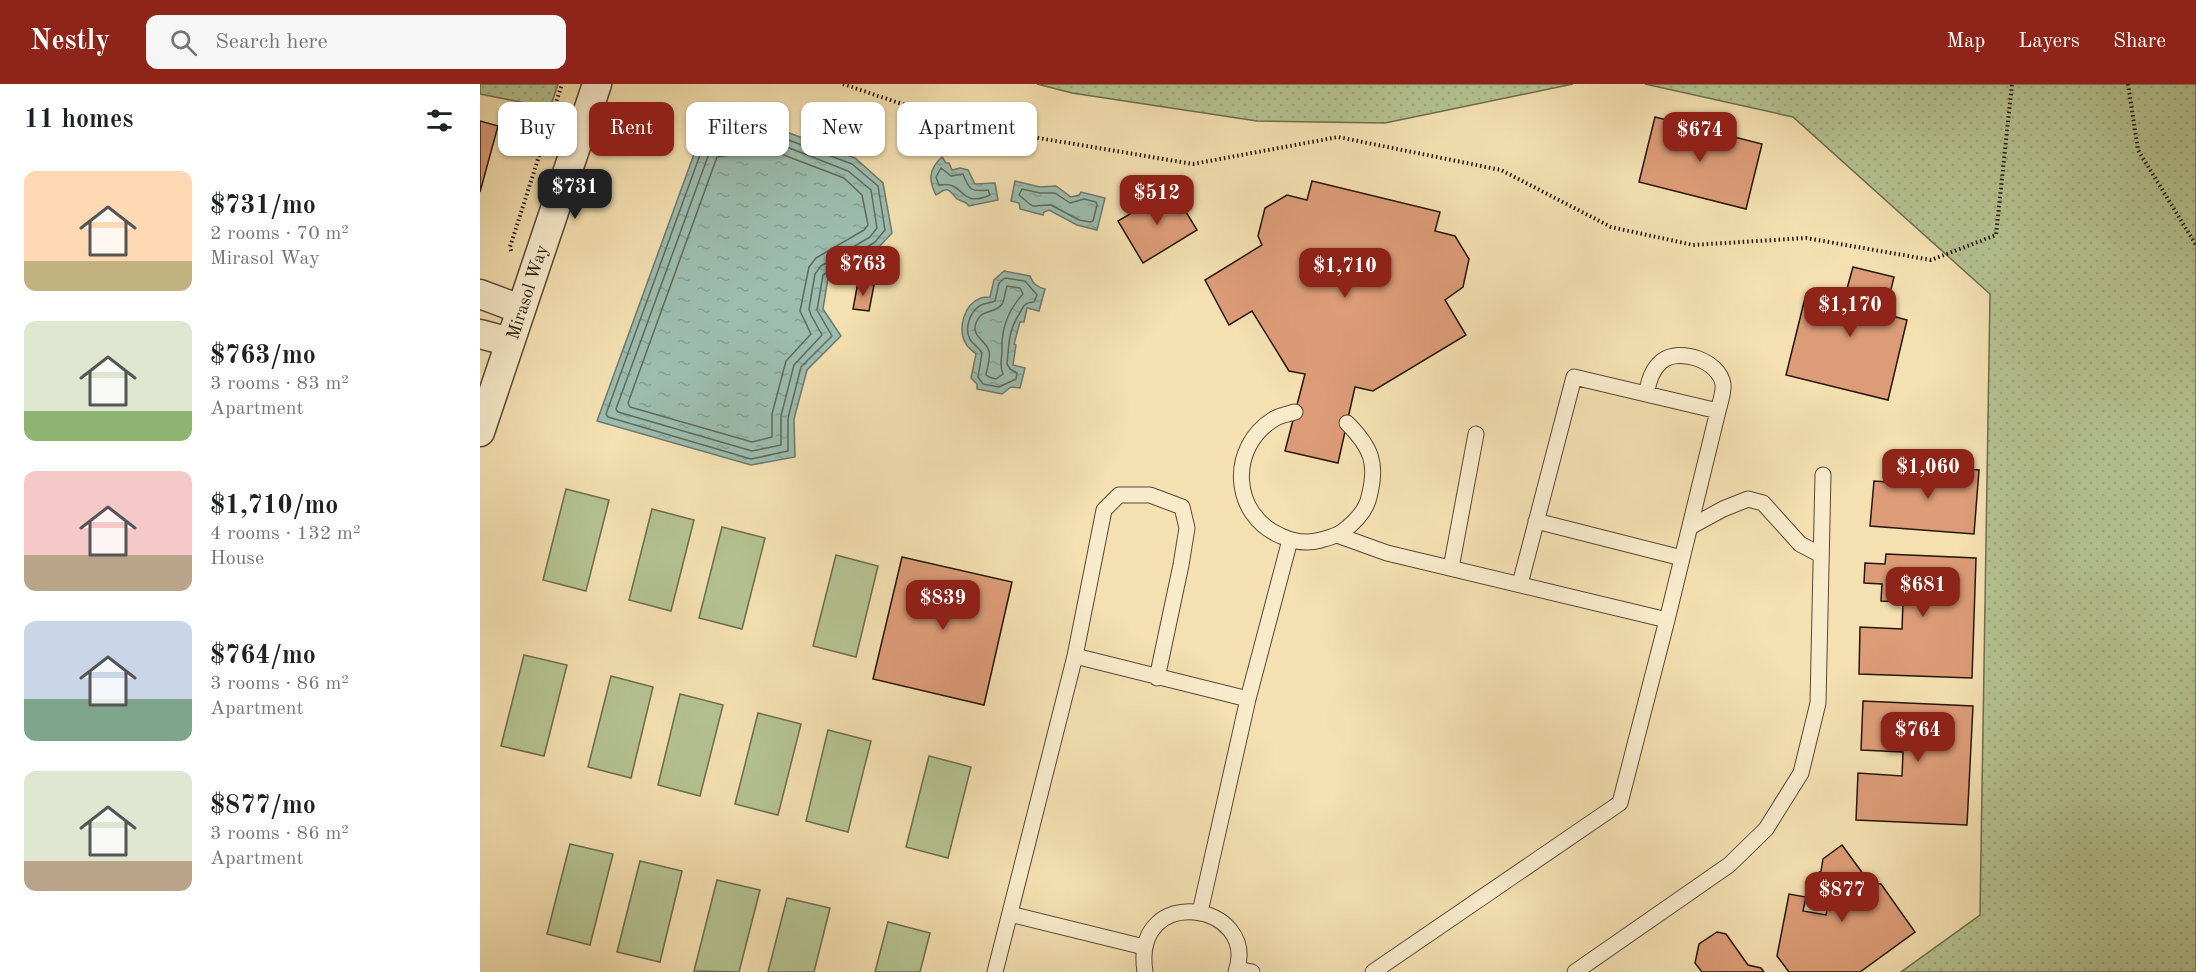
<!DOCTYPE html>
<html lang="en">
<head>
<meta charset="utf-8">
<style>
  body { margin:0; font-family:"Old Standard TT",serif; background:#f6f6f6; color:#202124; height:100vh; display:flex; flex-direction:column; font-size:22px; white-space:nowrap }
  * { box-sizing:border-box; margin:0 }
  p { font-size:20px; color:#757577 }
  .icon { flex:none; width:33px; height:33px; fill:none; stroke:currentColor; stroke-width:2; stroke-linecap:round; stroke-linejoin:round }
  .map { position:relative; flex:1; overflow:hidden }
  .panel { display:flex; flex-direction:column; background:#fff; width:480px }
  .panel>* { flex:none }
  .banner { position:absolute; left:18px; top:18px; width:570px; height:54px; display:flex; gap:12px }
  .price { position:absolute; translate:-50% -51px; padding:0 14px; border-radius:12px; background:#8f2418; color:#fff; font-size:20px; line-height:39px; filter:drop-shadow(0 2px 3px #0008) }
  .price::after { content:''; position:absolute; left:50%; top:36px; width:18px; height:14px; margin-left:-9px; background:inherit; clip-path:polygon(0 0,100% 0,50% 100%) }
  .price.on { background:#222; color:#fff }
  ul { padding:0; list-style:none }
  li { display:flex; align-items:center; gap:18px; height:150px; padding:0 24px }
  li span { display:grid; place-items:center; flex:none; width:168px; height:120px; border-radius:12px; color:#555 }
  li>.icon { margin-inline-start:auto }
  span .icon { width:72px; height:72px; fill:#fffc; stroke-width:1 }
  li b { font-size:26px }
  h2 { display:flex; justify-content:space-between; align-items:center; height:72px; padding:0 24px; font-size:26px }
  .pill { padding:0 21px; border-radius:12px; background:#fff; box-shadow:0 2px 4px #0004; font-size:21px; line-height:54px }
  .pill.on { background:#8f2418; color:#fff }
  header { display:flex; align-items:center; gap:36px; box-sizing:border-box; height:84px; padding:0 30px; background:#8f2418; color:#fff }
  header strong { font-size:28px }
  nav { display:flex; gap:33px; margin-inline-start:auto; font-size:21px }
  .search { width:420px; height:54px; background:#f6f6f6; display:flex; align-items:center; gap:15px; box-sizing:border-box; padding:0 21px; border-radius:12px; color:#757577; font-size:22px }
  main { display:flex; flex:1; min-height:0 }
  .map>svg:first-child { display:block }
</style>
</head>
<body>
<header>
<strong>Nestly</strong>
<div class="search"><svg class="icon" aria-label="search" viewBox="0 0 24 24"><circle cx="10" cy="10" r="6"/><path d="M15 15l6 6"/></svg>Search here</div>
<nav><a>Map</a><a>Layers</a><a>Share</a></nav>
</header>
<main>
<section class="panel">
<h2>11 homes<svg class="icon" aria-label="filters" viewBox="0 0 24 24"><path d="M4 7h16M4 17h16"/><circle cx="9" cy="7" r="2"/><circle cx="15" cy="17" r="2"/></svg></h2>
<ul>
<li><span style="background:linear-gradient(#ffd9b3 75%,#c2b280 0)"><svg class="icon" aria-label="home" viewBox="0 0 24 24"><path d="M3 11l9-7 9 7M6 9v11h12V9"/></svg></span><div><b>$731/mo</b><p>2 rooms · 70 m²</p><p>Mirasol Way</p></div></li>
<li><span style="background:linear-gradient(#dfe7d0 75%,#8fb573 0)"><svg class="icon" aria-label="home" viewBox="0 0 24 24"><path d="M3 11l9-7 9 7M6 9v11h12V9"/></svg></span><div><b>$763/mo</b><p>3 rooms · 83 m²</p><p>Apartment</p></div></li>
<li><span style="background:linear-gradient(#f6c9c9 70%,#b9a48a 0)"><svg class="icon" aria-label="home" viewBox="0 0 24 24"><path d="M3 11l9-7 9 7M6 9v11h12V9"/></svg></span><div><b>$1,710/mo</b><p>4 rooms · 132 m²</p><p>House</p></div></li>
<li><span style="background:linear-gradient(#c9d6e8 65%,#7fa58c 0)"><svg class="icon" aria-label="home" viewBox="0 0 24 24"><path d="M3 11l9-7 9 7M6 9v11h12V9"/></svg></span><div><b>$764/mo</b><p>3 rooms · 86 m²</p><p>Apartment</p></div></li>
<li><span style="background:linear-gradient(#dfe7d0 75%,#b9a48a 0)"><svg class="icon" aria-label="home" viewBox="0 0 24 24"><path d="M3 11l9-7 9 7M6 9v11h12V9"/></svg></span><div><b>$877/mo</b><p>3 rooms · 86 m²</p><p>Apartment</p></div></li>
</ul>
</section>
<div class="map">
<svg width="1716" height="888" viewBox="0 0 1716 888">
  <defs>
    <pattern id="grass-dots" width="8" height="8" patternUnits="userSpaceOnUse" patternTransform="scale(1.5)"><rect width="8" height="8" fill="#b5c391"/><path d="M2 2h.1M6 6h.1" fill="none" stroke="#9ca77c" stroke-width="1.8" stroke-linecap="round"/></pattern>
    <pattern id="water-ripples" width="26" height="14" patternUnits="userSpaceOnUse" patternTransform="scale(1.5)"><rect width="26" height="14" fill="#9cbdaf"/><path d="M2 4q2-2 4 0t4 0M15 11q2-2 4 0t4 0" fill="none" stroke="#86a295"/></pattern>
  </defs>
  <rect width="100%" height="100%" fill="#f4e0b1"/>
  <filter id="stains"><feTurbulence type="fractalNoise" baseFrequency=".00333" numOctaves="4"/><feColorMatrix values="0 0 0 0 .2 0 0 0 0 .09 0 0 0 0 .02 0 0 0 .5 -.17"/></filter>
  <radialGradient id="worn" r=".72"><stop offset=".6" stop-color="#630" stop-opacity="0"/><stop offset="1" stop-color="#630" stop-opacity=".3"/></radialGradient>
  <path fill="url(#grass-dots)" stroke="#6d6c4f" stroke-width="1.5" d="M0,0h78l-8,24 -70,-14z
    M557,0h536l-188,39 -128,-2 -185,-28z
    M1165,0h551v888h-295l79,-57 10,-621 -197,-177z"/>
  <path fill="#b5c391" stroke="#6d6c4f" stroke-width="1.5" d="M86,405l43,11 -23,91 -43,-11z
    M172,425l42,11 -23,91 -42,-11z
    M242,443l43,11 -23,91 -43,-11z
    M356,471l42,11 -22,91 -43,-11z
    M44,571l43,10 -23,91 -43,-10z
    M131,592l42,11 -22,91 -43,-11z
    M200,610l43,11 -23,91 -42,-11z
    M278,629l43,11 -23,91 -43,-11z
    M348,646l43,11 -23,91 -42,-11z
    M449,672l42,11 -23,91 -42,-11z
    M90,760l43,10 -23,91 -43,-11z
    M160,777l42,10 -22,91 -43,-10z
    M237,796l43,10 -21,82 -45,-1z
    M307,814l43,10 -16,64h-46z
    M408,838l42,11 -10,39h-45z"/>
  <path fill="url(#water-ripples)" stroke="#6c7a6e" stroke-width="1.5" d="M291,42l84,32 28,25 9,50 -13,14 -51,31 -5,31 18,27 -34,34 -13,49 1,38 -44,8 -154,-44 104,-286z
    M462,73l4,6h3l3,7 8,-2 8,2 7,14 20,-1 3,17 -29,6 -3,-3 -9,-4c-9,-10 -8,-13 -21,-4 -8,-15 -7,-26 6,-38z
    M535,97l25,6 16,-1 15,11 8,-2 2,-3 24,6 -8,32 -20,-5 -28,-15 -5,2 -1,3 -23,-6 -1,-6 -8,-2z
    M524,187l26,5c3,8 7,11 15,13l-6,22 -12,-3 -3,14h-4l-6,22 2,1 -3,20 12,3 -5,20 -9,-1 -9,7 -25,-5v-5l-6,-6 5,-24c-3,-3 -8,-6 -10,-10 -9,-15 -2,-40 15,-46 3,-1 6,-1 9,-1l4,-17z"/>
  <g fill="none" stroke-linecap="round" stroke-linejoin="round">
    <path stroke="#606a5e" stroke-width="1.5" d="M290,49l82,31 26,22 7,44 -10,12 -52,33 -6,35 15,26 -31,31 -13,51v33l-37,8 -143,-42 -2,-3 99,-273z
      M289,56l79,31 23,19 6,38 -7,9 -49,29 -6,8 -6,35 2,6 11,20 -28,30 -13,51v29l-29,6 -134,-39 -2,-3 95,-261z
      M288,65l76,29 18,17 6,30 -4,5 -48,28 -7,9 -9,44 11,23 -25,27 -14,53v23l-20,5 -122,-35 -2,-4 89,-246z
      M461,84l10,8 12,-2c6,16 8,18 25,16l2,5c-32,14 -24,-15 -51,-10l-3,-8z
      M542,105l18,4h15l15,10 14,-4 12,3 1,3 -4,16 -3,1 -11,-2 -28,-15c-23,0 -13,6 -32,-10z
      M525,194l20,3 12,14 -3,7c-12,1 -10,5 -16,14 -10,16 -9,31 -11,48l3,5 7,4 -1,6 -17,8 -16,-3 -5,-7 4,-24c-3,-5 -6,-7 -10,-11 -9,-11 -3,-30 9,-37 4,-2 9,-2 14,-4l4,-18z
      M527,202l13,2 3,6c-14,15 -22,35 -21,57 0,9 -3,14 1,23l-7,5 -7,-2 -3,-2c1,-8 5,-17 3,-24 -3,-11 -18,-14 -13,-28 6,-16 19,-8 26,-19 3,-5 3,-13 5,-18z"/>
  </g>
  <path fill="#dc9c77" stroke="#25160d" stroke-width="1.5" d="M1175,33l107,27 -16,65 -107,-27z
    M0,37l18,5 -18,66z
    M832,97l128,31 -5,19 20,5 14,23 -6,28 -18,13 21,35 -93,56 -18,-4 -17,76 -53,-12 20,-77 -16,-3 -37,-60 -23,14 -24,-45 57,-35 -4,-9 7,-28 22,-13 20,5z
    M692,105l25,41 -54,33 -25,-42z
    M1373,183l41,10 -9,37 22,6 -19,80 -102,-25 20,-81 37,9z
    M378,198l16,3 -5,26 -16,-2z
    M1424,380l75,6 -5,64 -104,-8 4,-45 28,2z
    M1406,470l90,4 -4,120 -113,-4 1,-47 42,2 1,-27 -22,-1 1,-17 -18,-1 1,-20 20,1z
    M422,473l110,25 -28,123 -111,-26z
    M1383,617l110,5 -6,119 -111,-5 2,-47 44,3 1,-24 -42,-2z
    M1362,761l27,37 12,2 34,48 -55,40h-71l-12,-16 12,-62 17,3 -3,14 23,4 3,-15 -17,-23 9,-6 2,-12z
    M1237,848l9,2 22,31 13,3 3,4h-62l-7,-9 4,-19z"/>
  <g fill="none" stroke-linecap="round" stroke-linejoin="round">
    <defs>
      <path id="service" d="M1166,310c3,-12 5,-24 16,-33 18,-14 57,0 61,23 1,8 -3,19 -5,27
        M815,328c-7,2 -15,3 -21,7 -46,28 -43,96 7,117 13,6 26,8 40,4 7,-2 15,-4 21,-8 12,-9 24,-20 27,-35 9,-34 2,-50 -22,-74
        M1056,437l146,37
        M1210,443l33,-18 25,-10 15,4 37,41 21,11
        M857,451l50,18 280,67
        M971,484l25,-134
        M677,594l24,-113 6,-37 -5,-21 -32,-12h-31l-15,15 -29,146 173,43 42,-159
        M720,828l48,-213
        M530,830l134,33
        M757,885l15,3
        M515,888l80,-316
        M665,888c-14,-90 115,-70 91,0
        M893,888l247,-169 47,-183 51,-209 -144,-34 -54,207
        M1095,888l154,-107 37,-36 35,-56 17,-70 5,-228"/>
      <path id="minor" d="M0,210l40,15
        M0,250l30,8
        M0,348l117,-348"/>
    </defs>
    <use href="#service" stroke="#594836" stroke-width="17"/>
    <use href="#minor" stroke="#594836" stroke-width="31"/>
    <path stroke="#25160d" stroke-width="4" stroke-dasharray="1.5 3" stroke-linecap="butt" d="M363,0l124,42 226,38 145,-27 163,33 110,57 82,18 113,-7 125,22 65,-25 16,-151
      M1648,0l10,66 58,95
      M31,167l-1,-4 52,-163"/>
    <use href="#service" stroke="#f8ebcc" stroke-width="15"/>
    <use href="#minor" stroke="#f8ebcc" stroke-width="28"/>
  </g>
  <g text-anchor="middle" stroke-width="4.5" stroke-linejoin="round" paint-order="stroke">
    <g font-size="18" fill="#25160d" stroke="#f8ebcc">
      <text transform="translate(47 208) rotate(-72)" y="6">Mirasol Way</text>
    </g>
  </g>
  <rect width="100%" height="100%" filter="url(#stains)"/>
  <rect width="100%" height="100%" fill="url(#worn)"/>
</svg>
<b class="price" style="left:1220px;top:79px">$674</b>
<b class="price on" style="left:95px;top:136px">$731</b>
<b class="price" style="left:677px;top:142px">$512</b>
<b class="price" style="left:383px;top:213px">$763</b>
<b class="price" style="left:865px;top:215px">$1,710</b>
<b class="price" style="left:1370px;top:254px">$1,170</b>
<b class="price" style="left:1448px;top:416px">$1,060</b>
<b class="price" style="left:1443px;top:534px">$681</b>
<b class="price" style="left:463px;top:547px">$839</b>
<b class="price" style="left:1438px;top:679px">$764</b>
<b class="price" style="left:1362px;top:839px">$877</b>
<div class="banner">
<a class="pill">Buy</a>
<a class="pill on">Rent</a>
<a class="pill">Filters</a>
<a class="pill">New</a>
<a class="pill">Apartment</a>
</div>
</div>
</main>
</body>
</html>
